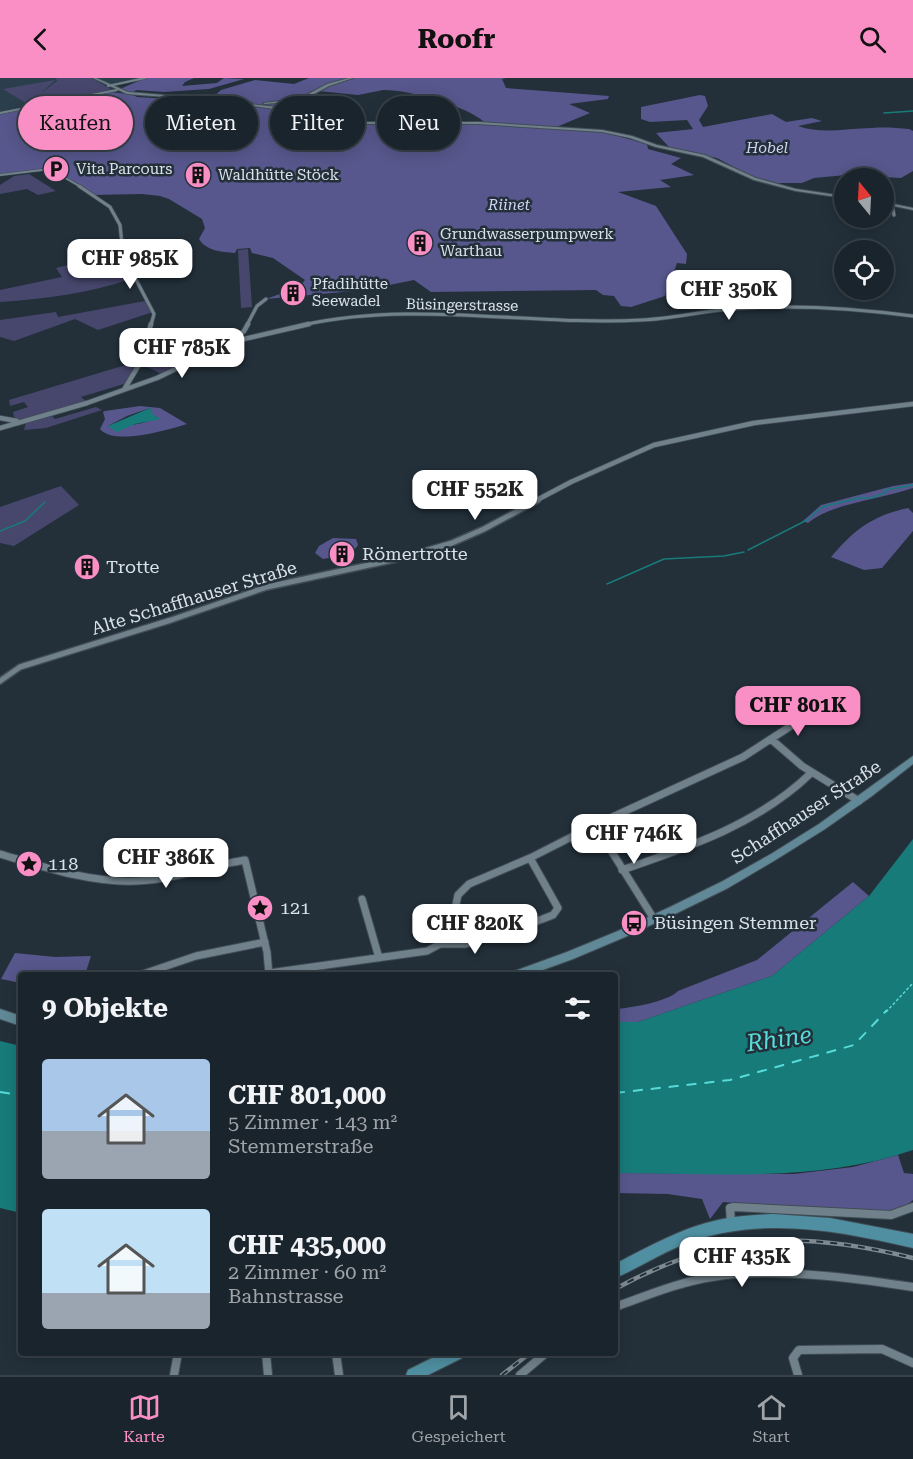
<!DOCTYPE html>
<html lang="de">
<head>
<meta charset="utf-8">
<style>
  body { margin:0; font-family:"Roboto Serif",serif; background:#273038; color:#f1f3f6; height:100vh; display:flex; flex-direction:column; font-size:22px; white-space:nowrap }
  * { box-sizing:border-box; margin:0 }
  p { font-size:20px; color:#9fa4a9 }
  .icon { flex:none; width:33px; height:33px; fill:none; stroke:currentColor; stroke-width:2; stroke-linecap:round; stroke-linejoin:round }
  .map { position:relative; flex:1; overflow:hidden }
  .details { position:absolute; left:18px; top:894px; width:600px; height:384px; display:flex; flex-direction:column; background:#1a242c; border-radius:6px; box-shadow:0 3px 15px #0003,0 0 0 2px #384148 }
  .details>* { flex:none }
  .guide { position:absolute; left:18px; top:18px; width:600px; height:54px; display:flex; gap:12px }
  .needle { width:39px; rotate:342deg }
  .controls { position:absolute; left:834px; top:90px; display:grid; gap:12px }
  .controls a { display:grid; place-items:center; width:60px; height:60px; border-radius:50%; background:#1a242c; box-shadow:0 3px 15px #0003,0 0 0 2px #384148; font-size:30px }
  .price { position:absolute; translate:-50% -51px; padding:0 14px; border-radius:12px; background:#fff; color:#222; font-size:20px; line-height:39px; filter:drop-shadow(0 2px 3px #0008) }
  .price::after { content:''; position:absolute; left:50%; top:36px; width:18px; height:14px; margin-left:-9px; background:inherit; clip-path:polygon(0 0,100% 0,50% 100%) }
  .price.current { background:#fa8fc6; color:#111 }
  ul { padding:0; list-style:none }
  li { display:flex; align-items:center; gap:18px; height:150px; padding:0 24px }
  li span { display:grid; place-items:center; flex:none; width:168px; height:120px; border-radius:6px; color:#555 }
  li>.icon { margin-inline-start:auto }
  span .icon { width:72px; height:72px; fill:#fffc; stroke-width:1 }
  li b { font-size:26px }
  h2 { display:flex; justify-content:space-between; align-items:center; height:72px; padding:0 24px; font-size:26px }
  .chip { padding:0 21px; border-radius:27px; background:#1a242c; box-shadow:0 3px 15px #0003,0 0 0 2px #384148; font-size:21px; line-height:54px }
  .chip.current { background:#fa8fc6; color:#111 }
  header { display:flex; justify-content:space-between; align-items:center; height:78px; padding:0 24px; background:#fa8fc6; color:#111; font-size:27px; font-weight:700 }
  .tab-bar { display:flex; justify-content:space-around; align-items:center; height:84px; border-top:2px solid #384148; background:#1a242c; font-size:16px; color:#9fa4a9 }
  .tab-bar a { display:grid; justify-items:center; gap:3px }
  .tab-bar .current { color:#fa8fc6 }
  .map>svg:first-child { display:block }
</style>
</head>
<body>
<header><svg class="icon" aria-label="back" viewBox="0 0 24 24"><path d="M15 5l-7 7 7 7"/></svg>Roofr<svg class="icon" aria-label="search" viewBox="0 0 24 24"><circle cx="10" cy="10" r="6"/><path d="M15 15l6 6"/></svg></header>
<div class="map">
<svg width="913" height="1297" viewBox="0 0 913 1297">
  <rect width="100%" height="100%" fill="#23303a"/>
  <path fill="#2b3e4b" d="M0,0h145l-37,8 5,4 -113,23z"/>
  <path fill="#47476e" d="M56,0h35l21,12 -80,17 -29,-18 52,-9 -15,14 17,-13z
    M29,96l27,17 -18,4 -11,-6 -27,5v-9l14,-9z
    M248,171l4,58 -11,1 -3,-58z
    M124,173l10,27c-44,15 -88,21 -134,24v-12l62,-13 -6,-9z
    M145,223l8,11 -55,18 -23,-11 -61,22 -14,-4v-17l56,-8 2,5z
    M192,269l13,6 -41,22 -19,-9 -5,1 1,-5z
    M139,283l-12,22 -46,14 6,5 -67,18 -6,-3 -1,-5 15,-5 -4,-5 -14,4 -1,-6z
    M96,329l6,3 -56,18 -22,2 2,-7 26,-7 3,3z
    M61,408l18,19 -65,41 -14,-3v-36z"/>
  <path fill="#57578d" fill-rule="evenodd" d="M145,0h49l-9,4 -3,4 35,-3 7,-5 20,1 -35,10 -45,3 -28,-2 -5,4 6,3 79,5 -4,-4 9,-8 34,-10 39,4 15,-6h41l-4,2 9,-2h151l-4,1 4,9 103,8 -1,3 -39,5 21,9 -36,15 48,4 45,12 1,5 33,9 -10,6 23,11 -34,5 11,7 -53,5 38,14 31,48 -1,10 -9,-1 -12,33 -34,11 -10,-1 -7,-10 -11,-1 -7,-5 -165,2 -17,-12 -49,10 -99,9 33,-12 6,-7 -32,-22 -21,-5 -2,-5 -13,1 -2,4c-13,-1 -29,-2 -36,-14l6,-11 -3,-9 -33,-20 -9,-3 -18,-2 -50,1 -29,-20 -14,-6 -49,6v-62l111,-21 16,2 -9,-4zM383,12c22,-1 85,16 101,32l-119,1 -57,-10 9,-17 -6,-1 7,-4 40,4z
    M700,17l5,1 3,10 -9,14 4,7 69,-13 14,8 26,-4 10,3 -24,5c25,9 49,2 74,2 12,-1 25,0 37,1l4,2v40l-12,7 -55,-3 -32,3 -12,5h-26l-25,-7 -34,-18 -47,-10 -14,-15 37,-4 -6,-9 -37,2 -9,-3v-12z
    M140,328l20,2 27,16c-20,6 -73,22 -87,5l5,-10 -2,-7 2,-1zM150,330l2,7 5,2c-14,9 -31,8 -49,9l19,-10z
    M913,405v5c-31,11 -81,15 -105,35l-5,-2 18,-16 72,-19z
    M908,430l5,5v18l-31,37 -18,2 -33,-13c24,-28 41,-41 77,-49z
    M333,460l23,1 2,6 -7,9 -28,5 -8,-6 4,-7z
    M853,804l16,14 -97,80 -134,46h-23v-13c16,-1 52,-7 63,-18l79,-31z
    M15,875l40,4 36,-1 -6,19h-64v8l-20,-4z
    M898,1077l6,18 9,1v26l-20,16 -170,-14 -13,17 -8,-20 -34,-5 -53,-1v-20l179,1 59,-7z"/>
  <path fill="#177b7a" d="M150,330l3,7 8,4 -26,5 -18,8 -9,-6z
    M913,761v311c-95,33 -199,23 -298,23v-151h23l134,-46 97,-80z
    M0,963l21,5v167l-21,-5z"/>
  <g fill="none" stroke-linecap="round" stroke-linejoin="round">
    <path stroke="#177b7a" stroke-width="1.5" d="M884,35l29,-2
      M0,453l25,-10 20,-19
      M748,472l59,-30 15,-13 36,-9h13l14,-5v-3l28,-5
      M607,506l57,-25 60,-3 20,-4"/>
    <path stroke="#56dbd9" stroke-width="1.5" stroke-dasharray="3 2" stroke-linecap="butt" d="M886,934l27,-29"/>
    <path stroke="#56dbd9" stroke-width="2" stroke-dasharray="10 8" stroke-linecap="butt" d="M0,1014l21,3
      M615,1015l115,-13 124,-35 33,-35"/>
    <defs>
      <path id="minor-far5" d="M108,8l37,-8
        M0,35l117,-23
        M0,97l50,-6 31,18"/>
      <path id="minor-far4" d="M79,108l31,21 10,18 2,19 10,28 22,42 -3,11
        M892,127l2,10
        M247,247l10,-19 9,-7
        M303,247c110,-25 227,1 339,-5 30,-1 60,-9 90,-11 61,-5 121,-1 181,7"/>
      <path id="minor-far3" d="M231,264l13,-11 4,-7
        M125,310l15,-25 11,-39
        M0,340l17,3
        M0,350l87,-25 70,-25 74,-36 78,-18
        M535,423l36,-19 83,-37 100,-22 159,-19"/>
      <path id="minor-far2" d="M0,603l20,-14 151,-47 96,-33 130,-28 55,-16 32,-14 54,-29
        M791,648l48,-31"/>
      <path id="minor-far1" d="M772,662l30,26 57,35
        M595,747l59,94
        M0,776c44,13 90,29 136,27 37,-1 73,-15 109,-21l22,92 2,23
        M530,780l28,50 -5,7 -21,8
        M622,792c67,-23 136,-46 188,-96
        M362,821l17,59
        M440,866h26l42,-13
        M269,895l158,-22 13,-7 5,-6 7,-15 6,-28 11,-11 61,-26 65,-33 148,-68 51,-33
        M140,897l56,-19 69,-14"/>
      <path id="minor" d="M731,1145l-1,-15 4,-1 157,8 22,-8
        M615,1229c31,-11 64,-25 97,-30 59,-10 141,1 201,10
        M266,1275l2,22
        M336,1275l3,22
        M174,1297l4,-22
        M520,1297l26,-22
        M798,1297l-5,-17 6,-8 83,-1 31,14"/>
      <path id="tertiary" d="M93,0h3l32,14 122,10 2,1 -2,1 27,3 15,8 23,7h164l123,8 30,6 25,9 48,10 51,23 40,11 48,7v2l-48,-7 -42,-11 -51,-23 -47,-10 -26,-9 -28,-6 -123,-8h-164l-25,-7 -15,-8 -30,-4 -1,-2 -117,-9z
        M349,0h4l-24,8 -28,15 -36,3 -2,-1 36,-4 28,-15z
        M884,124l29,6v2l-29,-6z"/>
      <path id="secondary" d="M913,678v8l-41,32 -47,33 -48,30 -49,29 -51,25 -52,24 -52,22 -44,16h-18l1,-3 55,-20 51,-21 52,-24 51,-25 50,-28 48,-30z
        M0,931l21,7v10l-21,-7z"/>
      <path id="primary" d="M773,1136l57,4 83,16v14c-73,-17 -150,-32 -223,-6 -26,9 -49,25 -75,36v-14c33,-17 66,-36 103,-44 18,-4 37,-5 55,-6z
        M442,1275h22l-2,5 -34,17h-22l2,-5z"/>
    </defs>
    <use href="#minor-far5" stroke="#414d55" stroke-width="3"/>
    <use href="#minor-far4" stroke="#414d55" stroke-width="4.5"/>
    <use href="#minor-far3" stroke="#414d55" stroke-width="6"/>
    <use href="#minor-far2" stroke="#414d55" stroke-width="8"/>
    <use href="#minor-far1" stroke="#414d55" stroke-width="9"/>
    <use href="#minor" stroke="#414d55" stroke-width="10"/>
    <use href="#tertiary" stroke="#414d55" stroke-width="2"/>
    <use href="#secondary" stroke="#414d55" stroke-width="2"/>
    <use href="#primary" stroke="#414d55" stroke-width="2"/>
    <use href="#minor-far5" stroke="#71818b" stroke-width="2"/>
    <use href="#minor-far4" stroke="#71818b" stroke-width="3"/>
    <use href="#minor-far3" stroke="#71818b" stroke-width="4.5"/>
    <use href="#minor-far2" stroke="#71818b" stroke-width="5"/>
    <use href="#minor-far1" stroke="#71818b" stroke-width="7"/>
    <use href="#minor" stroke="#71818b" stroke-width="8"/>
    <use href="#tertiary" fill="#71818b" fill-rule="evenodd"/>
    <use href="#secondary" fill="#608896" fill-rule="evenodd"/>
    <use href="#primary" fill="#4f8fa1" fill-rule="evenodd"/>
    <defs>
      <path id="rail" d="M615,1211c104,-57 184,-59 298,-31
        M502,1297l28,-22"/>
    </defs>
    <use href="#rail" stroke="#7e8991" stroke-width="4.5"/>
    <use href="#rail" stroke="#23303a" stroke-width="2" stroke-dasharray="7" stroke-linecap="butt"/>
  </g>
  <defs>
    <symbol id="parking-disc" viewBox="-11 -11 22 22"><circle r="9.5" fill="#fa8fc6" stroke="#23303a"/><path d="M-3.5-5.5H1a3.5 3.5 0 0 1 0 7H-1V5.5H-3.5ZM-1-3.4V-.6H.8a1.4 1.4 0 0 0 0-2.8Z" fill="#111"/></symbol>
    <symbol id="building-disc" viewBox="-11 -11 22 22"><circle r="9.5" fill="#fa8fc6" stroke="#23303a"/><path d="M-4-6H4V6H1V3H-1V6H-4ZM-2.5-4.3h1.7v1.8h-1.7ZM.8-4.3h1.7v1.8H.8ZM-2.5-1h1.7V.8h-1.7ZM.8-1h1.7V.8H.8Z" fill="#111"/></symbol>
    <symbol id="sight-disc" viewBox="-11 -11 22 22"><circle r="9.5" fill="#fa8fc6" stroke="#23303a"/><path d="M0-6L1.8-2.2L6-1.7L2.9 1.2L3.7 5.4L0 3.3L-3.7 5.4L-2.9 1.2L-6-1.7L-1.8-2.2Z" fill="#111"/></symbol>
    <symbol id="bus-disc" viewBox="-11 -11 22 22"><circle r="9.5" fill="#fa8fc6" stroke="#23303a"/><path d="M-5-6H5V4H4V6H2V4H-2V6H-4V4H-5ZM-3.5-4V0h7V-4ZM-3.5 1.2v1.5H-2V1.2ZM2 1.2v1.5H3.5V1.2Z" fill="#111"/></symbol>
  </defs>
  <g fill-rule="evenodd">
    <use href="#parking-disc" x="41" y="76" width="30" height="30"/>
    <use href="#building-disc" x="183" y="82" width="30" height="30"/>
    <use href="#building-disc" x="405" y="150" width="30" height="30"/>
    <use href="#building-disc" x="278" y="200" width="30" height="30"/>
    <use href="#building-disc" x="327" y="461" width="30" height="30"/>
    <use href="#building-disc" x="72" y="474" width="30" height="30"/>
    <use href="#sight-disc" x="14" y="771" width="30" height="30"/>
    <use href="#sight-disc" x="245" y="815" width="30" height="30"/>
    <use href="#bus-disc" x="619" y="830" width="30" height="30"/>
  </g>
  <g text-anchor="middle" stroke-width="5" stroke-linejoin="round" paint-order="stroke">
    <g font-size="15" font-style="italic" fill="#d0d2f3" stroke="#23303a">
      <text x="767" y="75">Hobel</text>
      <text x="509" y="132">Riinet</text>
    </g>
    <g font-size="15" fill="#d9e2e8" stroke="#23303a" text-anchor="start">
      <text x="76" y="96">Vita Parcours</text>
      <text x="218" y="102">Waldhütte Stöck</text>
      <text x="440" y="161">Grundwasserpumpwerk<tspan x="440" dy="17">Warthau</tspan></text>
      <text x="312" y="211">Pfadihütte<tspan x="312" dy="17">Seewadel</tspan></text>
    </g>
    <g font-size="15" fill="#d9e2e8" stroke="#23303a">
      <text transform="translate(462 227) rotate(1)" y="5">Büsingerstrasse</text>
    </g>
    <g font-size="18" fill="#d9e2e8" stroke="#23303a" text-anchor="start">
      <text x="362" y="482">Römertrotte</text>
      <text x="106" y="495">Trotte</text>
      <text x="48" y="792">118</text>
      <text x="280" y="836">121</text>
      <text x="654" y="851">Büsingen Stemmer</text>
    </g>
    <g font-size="18" fill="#d9e2e8" stroke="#23303a">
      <text transform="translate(194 520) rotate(-17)" y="6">Alte Schaffhauser Straße</text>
      <text transform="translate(806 734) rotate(-33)" y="6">Schaffhauser Straße</text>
    </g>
    <g font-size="24" font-style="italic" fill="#56dbd9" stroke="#23303a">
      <text transform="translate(779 961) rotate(-8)" y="8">Rhine</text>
    </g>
  </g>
</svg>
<div class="controls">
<a><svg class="needle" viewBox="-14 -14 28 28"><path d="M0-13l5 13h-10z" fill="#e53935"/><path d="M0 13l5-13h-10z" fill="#9fa4a9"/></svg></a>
<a><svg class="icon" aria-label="locate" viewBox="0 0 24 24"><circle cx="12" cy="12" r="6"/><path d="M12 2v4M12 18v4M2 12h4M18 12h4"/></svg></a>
</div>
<b class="price" style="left:130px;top:212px">CHF 985K</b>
<b class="price" style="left:729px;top:243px">CHF 350K</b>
<b class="price" style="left:182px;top:301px">CHF 785K</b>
<b class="price" style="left:475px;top:443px">CHF 552K</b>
<b class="price current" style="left:798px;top:659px">CHF 801K</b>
<b class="price" style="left:634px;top:787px">CHF 746K</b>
<b class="price" style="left:166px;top:811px">CHF 386K</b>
<b class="price" style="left:475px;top:877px">CHF 820K</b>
<b class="price" style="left:742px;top:1210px">CHF 435K</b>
<div class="guide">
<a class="chip current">Kaufen</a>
<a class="chip">Mieten</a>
<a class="chip">Filter</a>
<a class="chip">Neu</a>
</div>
<section class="details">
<h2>9 Objekte<svg class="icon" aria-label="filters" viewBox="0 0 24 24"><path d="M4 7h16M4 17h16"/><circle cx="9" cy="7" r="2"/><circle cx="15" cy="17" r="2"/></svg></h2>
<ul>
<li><span style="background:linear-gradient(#a9c7e8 60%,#9aa5b1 0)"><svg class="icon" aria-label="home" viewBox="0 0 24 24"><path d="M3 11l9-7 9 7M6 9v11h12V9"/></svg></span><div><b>CHF 801,000</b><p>5 Zimmer · 143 m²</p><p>Stemmerstraße</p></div></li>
<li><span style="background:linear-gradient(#bfe0f5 70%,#9aa5b1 0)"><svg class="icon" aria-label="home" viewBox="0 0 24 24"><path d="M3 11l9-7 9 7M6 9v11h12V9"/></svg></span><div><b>CHF 435,000</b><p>2 Zimmer · 60 m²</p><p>Bahnstrasse</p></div></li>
</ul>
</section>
</div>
<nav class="tab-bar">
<a class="current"><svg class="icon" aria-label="map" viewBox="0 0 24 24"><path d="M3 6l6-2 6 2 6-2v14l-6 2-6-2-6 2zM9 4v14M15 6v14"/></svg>Karte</a>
<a><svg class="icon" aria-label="saved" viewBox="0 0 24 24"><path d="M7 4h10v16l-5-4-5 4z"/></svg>Gespeichert</a>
<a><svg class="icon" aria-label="home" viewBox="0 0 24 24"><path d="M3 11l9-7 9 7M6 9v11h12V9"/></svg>Start</a>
</nav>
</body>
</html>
